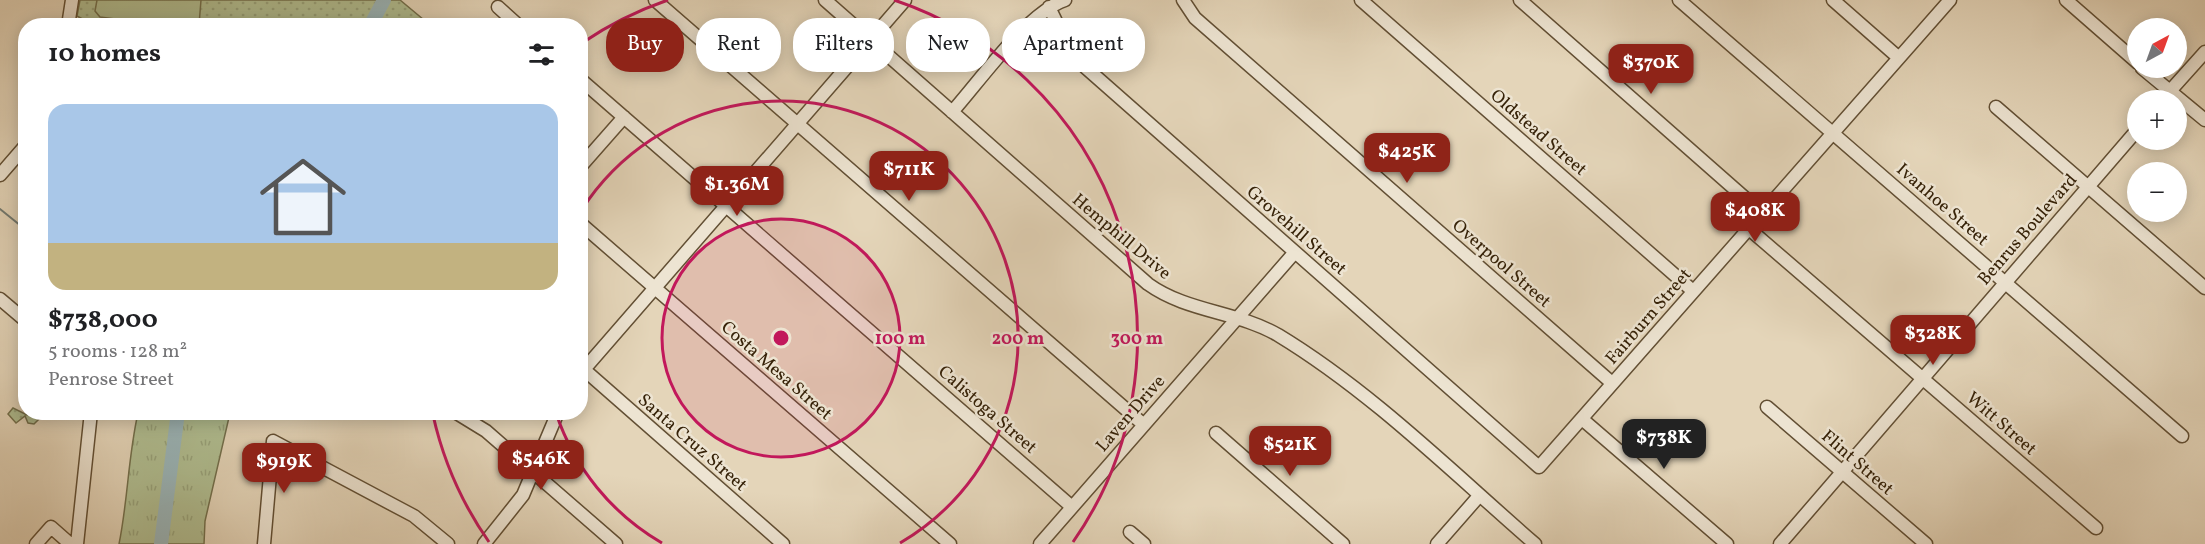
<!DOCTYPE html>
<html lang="en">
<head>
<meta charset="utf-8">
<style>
  body { margin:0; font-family:Vollkorn,serif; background:#f6f6f6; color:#202124; height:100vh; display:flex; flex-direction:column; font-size:22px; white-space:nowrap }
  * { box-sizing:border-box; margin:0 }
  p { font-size:20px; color:#757577 }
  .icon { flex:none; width:33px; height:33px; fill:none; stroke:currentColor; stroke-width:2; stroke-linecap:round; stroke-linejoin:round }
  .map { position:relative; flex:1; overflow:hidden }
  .drawer { position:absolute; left:18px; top:18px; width:570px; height:402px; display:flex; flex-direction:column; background:#fff; border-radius:24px; box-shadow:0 3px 15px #0003 }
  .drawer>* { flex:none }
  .banner { position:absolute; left:606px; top:18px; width:570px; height:54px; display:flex; gap:12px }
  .needle { width:39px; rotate:41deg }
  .fabs { position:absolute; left:2127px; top:18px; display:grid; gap:12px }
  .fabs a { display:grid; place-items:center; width:60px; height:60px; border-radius:50%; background:#fff; box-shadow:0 3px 15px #0003; font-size:30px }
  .price { position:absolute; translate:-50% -51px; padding:0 14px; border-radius:12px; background:#8f2418; color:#fff; font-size:20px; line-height:39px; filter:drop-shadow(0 2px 3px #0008) }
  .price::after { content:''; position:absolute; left:50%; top:36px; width:18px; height:14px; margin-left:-9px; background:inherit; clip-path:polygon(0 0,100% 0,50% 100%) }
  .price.selected { background:#222; color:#fff }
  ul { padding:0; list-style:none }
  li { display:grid; align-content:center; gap:12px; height:318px; padding:0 30px }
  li+li { border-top:2px solid #e0e0e0 }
  li span { display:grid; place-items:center; height:186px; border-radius:18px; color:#555 }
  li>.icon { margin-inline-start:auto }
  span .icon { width:108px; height:108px; fill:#fffc; stroke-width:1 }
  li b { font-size:26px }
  h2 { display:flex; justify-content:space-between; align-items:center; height:72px; padding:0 30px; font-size:26px }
  .chip { padding:0 21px; border-radius:24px; background:#fff; box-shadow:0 3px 15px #0003; font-size:21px; line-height:54px }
  .chip.selected { background:#8f2418; color:#fff }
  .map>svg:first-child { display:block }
</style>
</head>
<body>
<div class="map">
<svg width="2205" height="544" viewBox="0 0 2205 544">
  <defs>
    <pattern id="grass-tufts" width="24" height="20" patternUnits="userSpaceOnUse" patternTransform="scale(1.5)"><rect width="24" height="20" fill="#b0be92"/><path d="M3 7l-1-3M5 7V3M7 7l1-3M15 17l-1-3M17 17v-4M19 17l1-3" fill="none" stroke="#98a37c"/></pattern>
    <pattern id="park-dots" width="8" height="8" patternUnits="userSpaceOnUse" patternTransform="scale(1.5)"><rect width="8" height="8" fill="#b0be92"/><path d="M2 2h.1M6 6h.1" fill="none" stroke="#98a37c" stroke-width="1.8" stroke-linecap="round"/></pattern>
  </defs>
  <rect width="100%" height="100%" fill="#e4d5b9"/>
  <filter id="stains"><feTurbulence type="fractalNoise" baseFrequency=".00333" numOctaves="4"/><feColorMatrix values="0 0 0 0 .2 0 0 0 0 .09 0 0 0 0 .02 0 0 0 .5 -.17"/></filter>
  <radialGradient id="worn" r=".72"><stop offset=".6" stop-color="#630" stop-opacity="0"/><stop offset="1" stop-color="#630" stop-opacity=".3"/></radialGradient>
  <path fill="url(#grass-tufts)" stroke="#73704d" stroke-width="1.5" d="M138,413h92l-25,108 -1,23h-85c9,-44 9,-87 19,-131z"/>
  <path fill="url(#park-dots)" stroke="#73704d" stroke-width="1.5" d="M80,0h320l30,25 -335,1 -18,-10z
    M13,408l14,7 10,-2 2,6 -5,5 -6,-1 -3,-7 -9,7 -8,-9z"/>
  <path fill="#b0be92" stroke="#73704d" stroke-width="1.5" d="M97,0h104l-2,25h-38l-61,-8 -5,-6z"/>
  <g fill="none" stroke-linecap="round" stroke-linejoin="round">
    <path stroke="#727b73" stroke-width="2" d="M0,209l26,21"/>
    <path stroke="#9ab6ba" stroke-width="14" d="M370,26l14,-26
      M161,544l17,-132"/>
    <defs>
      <path id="minor" d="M655,0l489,425
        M825,0l323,284c39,28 88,27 130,51 94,57 174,137 257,209
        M1183,0l12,18 417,365
        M1361,0l332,291
        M1520,0l242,213
        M1679,0l503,436
        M1833,0l66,58
        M2066,0l72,63
        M498,7l21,19
        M1049,7l17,35 19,25 454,400 411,-467
        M68,26l4,-26
        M2142,68l63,52
        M580,79l492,428
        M2162,100l43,-48
        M1996,107l209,181
        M952,112c28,-31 75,-99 113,-112
        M580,167l44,-50
        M0,175l26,-30
        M580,223l370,321
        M1748,228l348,300
        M0,299l26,22
        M580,366l203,178
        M580,374l325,-374
        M1767,407l159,137
        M455,412l31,19 130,113
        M1582,419l145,125
        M1216,433l127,111
        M1130,532l14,12
        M36,544l15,-17 17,15 7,2
        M77,544l14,-132
        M264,544l9,-103 141,75 34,28
        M484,544l39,-49 35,-83
        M1040,544l255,-292
        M1437,544l42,-48
        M1780,544l358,-415"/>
    </defs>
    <use href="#minor" stroke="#624f34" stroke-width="15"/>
    <use href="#minor" stroke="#ede4d2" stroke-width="12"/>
  </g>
  <circle cx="781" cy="338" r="119" fill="#c2185b" fill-opacity=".12"/>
  <g fill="none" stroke="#c2185b" stroke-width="3">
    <circle cx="781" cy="338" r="119"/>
    <path d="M662 543A237 237 0 0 1 556 413M581 211A237 237 0 1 1 900 543"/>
    <path d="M489 542A356 356 0 0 1 433 415M582 43A356 356 0 0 1 668 0M894 0A356 356 0 0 1 1073 542"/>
  </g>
  <g text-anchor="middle" stroke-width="5" stroke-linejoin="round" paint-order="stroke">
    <g font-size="18" fill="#362208" stroke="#ede4d2">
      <text transform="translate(1539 132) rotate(41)" y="6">Oldstead Street</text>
      <text transform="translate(1943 204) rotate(41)" y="6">Ivanhoe Street</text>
      <text transform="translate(2027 229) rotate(-49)" y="6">Benrus Boulevard</text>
      <text transform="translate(1297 230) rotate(41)" y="6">Grovehill Street</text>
      <text transform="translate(1122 236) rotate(40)" y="6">Hemphill Drive</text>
      <text transform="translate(1502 263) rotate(41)" y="6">Overpool Street</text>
      <text transform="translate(1648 316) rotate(-49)" y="6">Fairburn Street</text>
      <text transform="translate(777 370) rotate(41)" y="6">Costa Mesa Street</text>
      <text transform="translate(988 409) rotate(41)" y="6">Calistoga Street</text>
      <text transform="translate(1130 413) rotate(-49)" y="6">Laven Drive</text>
      <text transform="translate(2002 423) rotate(41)" y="6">Witt Street</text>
      <text transform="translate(693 442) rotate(41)" y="6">Santa Cruz Street</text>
      <text transform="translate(1858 462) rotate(41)" y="6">Flint Street</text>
    </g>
  </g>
  <circle cx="781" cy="338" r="9" fill="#c2185b" stroke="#ede4d2" stroke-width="3"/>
  <g font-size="18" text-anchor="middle" font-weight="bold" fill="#c2185b" stroke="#ede4d2" stroke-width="5" stroke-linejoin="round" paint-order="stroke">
    <text x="900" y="344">100 m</text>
    <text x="1018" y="344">200 m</text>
    <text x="1137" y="344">300 m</text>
  </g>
  <rect width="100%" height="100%" filter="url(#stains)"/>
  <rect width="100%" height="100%" fill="url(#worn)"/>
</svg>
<div class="fabs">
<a><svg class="needle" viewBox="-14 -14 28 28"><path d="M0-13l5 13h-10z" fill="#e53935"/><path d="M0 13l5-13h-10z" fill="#757577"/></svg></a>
<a>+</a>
<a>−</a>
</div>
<b class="price" style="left:1651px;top:95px">$370K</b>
<b class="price" style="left:1407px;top:184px">$425K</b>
<b class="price" style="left:909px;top:202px">$711K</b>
<b class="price" style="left:737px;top:217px">$1.36M</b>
<b class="price" style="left:1755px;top:243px">$408K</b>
<b class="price" style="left:1933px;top:366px">$328K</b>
<b class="price selected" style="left:1664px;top:470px">$738K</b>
<b class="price" style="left:1290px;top:477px">$521K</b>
<b class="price" style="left:541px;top:491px">$546K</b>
<b class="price" style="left:284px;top:494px">$919K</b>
<div class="banner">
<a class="chip selected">Buy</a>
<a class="chip">Rent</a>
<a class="chip">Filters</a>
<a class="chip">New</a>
<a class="chip">Apartment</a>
</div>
<section class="drawer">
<h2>10 homes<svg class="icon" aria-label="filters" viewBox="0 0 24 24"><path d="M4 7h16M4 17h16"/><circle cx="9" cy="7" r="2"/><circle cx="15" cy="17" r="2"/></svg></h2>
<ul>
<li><span style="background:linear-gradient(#a9c7e8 75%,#c2b280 0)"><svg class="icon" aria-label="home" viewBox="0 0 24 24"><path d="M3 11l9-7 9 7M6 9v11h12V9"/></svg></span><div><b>$738,000</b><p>5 rooms · 128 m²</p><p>Penrose Street</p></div></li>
</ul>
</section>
</div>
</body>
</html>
